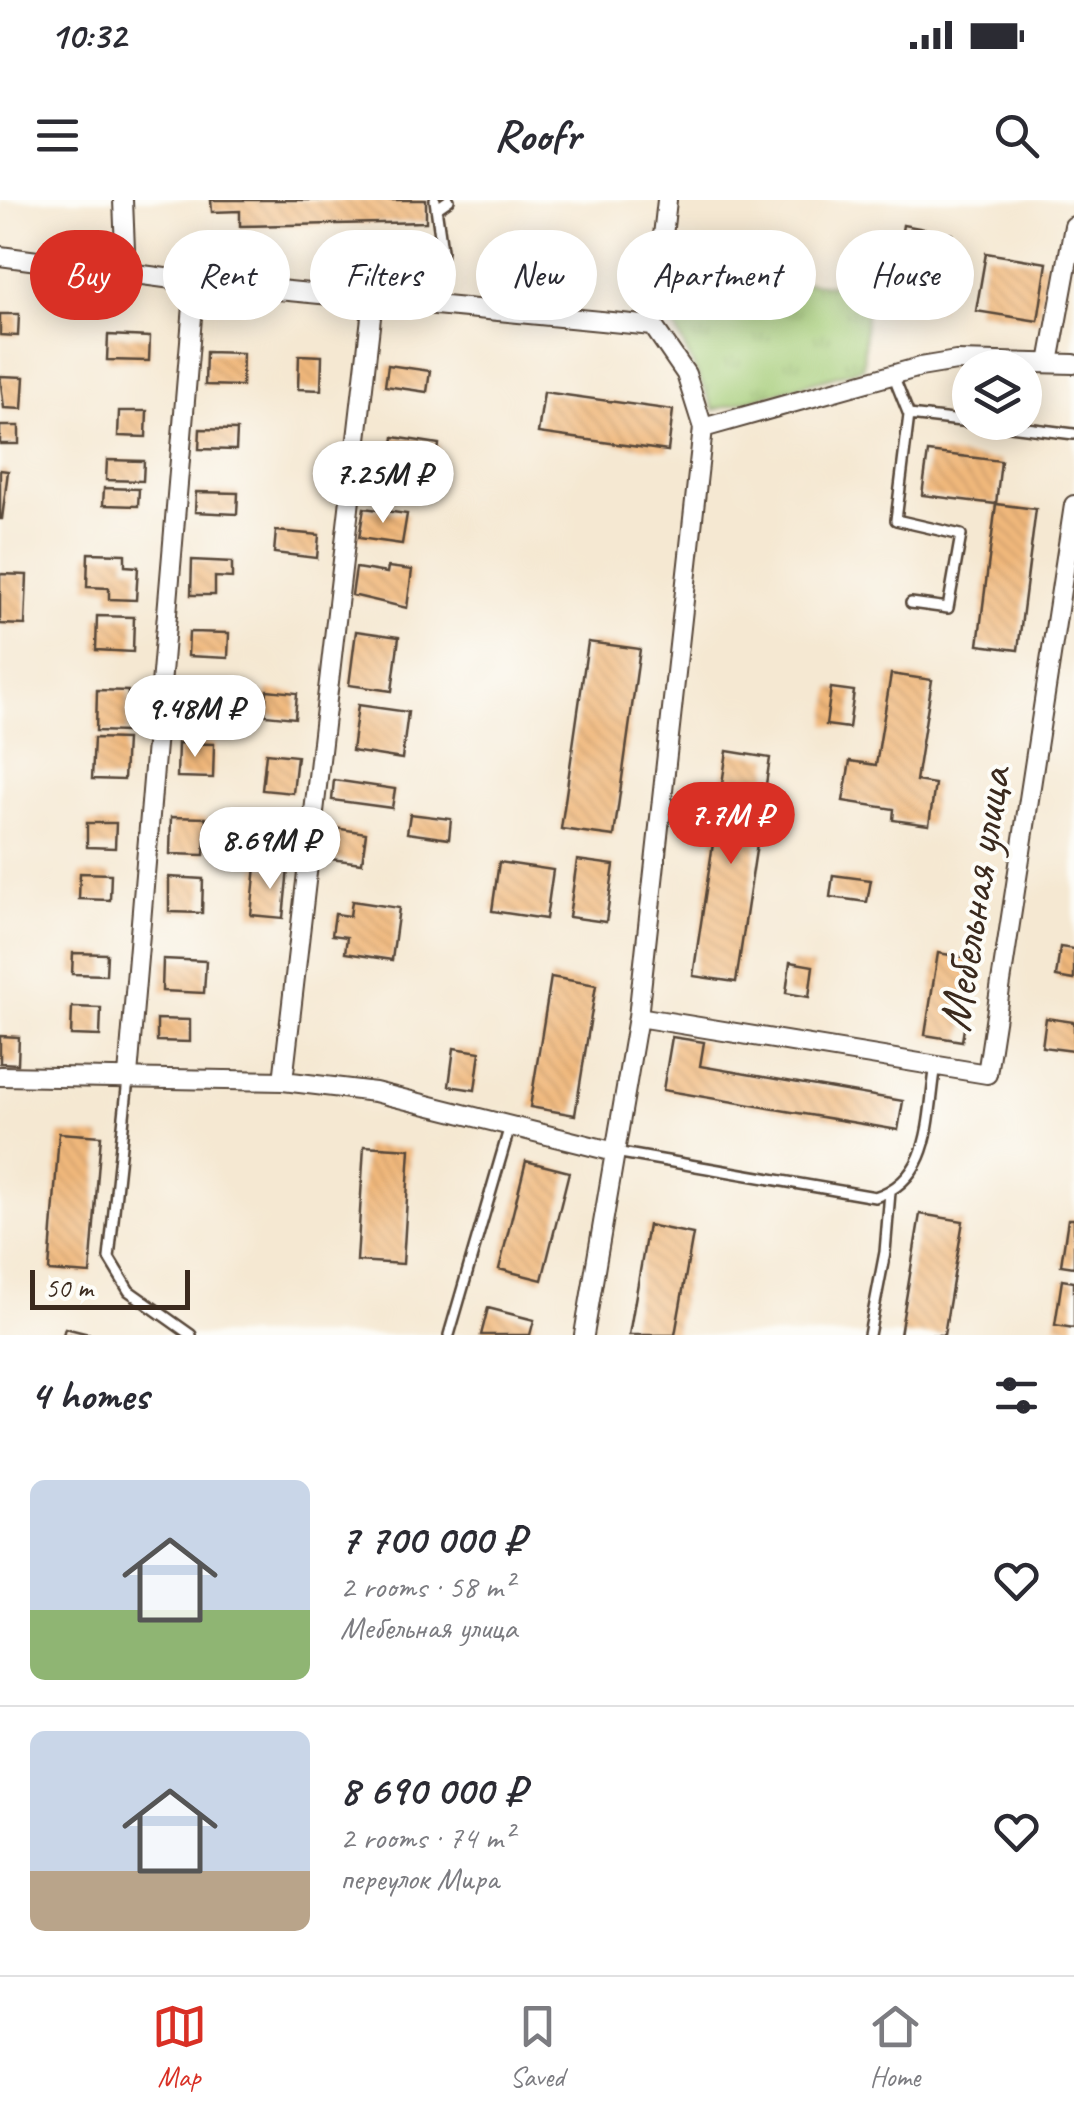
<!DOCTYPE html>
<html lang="en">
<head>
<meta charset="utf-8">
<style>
  body { margin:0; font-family:Caveat,sans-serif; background:#f2f2f3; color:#2b2b33; height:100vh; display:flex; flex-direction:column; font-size:38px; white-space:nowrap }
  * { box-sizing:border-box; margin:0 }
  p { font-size:32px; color:#7c7c81 }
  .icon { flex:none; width:55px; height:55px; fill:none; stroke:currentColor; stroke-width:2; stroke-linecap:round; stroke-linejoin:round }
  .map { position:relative; height:1135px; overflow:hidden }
  .panel { display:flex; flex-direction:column; background:#fff; flex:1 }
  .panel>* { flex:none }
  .top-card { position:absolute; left:30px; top:30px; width:1015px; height:90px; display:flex; gap:20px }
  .controls { position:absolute; left:952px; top:150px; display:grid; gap:20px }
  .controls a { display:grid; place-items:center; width:90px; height:90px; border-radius:50%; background:#fff; box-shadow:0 5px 25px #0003; font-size:50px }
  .scale { position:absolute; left:30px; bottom:25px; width:160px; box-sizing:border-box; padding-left:10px; border:5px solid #3b2a1e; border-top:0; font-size:28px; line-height:35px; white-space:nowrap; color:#3b2a1e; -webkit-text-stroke:8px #fdfcf7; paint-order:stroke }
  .price { position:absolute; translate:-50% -85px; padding:0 22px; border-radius:35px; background:#fff; color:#222; font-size:32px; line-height:65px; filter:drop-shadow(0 2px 5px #0008) }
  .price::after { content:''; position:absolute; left:50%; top:60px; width:30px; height:22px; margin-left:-15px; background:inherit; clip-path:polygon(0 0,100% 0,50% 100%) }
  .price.on { background:#d93025; color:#fff }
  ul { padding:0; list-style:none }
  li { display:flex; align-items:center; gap:30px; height:250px; padding:0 30px }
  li+li { border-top:2px solid #e1e1e2 }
  li span { display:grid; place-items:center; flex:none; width:280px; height:200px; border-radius:15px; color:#555 }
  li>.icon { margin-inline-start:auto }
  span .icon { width:120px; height:120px; fill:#fffc; stroke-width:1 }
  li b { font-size:42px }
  h2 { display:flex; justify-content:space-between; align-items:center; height:120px; padding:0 30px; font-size:42px }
  .chip { padding:0 35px; border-radius:45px; background:#fff; box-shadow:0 5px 25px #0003; font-size:35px; line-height:90px }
  .chip.on { background:#d93025; color:#fff }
  .status { display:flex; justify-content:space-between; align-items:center; height:70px; padding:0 50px; background:#fff; direction:ltr }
  .status svg { height:28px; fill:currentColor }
  header { display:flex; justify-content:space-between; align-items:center; height:130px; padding:0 30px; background:#fff; font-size:45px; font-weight:700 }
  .dock { display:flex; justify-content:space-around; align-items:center; height:140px; border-top:2px solid #e1e1e2; background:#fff; font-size:28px; color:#7c7c81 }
  .dock a { display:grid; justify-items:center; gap:5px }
  .dock .on { color:#d93025 }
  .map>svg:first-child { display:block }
</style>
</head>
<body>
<div class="status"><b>10:32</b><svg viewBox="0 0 49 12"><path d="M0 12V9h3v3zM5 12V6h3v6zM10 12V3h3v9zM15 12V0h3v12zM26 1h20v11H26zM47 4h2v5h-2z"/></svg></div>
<header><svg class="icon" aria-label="menu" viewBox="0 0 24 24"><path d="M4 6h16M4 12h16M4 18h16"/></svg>Roofr<svg class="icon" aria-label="search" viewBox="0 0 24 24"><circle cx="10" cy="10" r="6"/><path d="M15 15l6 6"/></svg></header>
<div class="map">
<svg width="1074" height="1135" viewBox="0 0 1074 1135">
  <defs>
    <pattern id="park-tufts" width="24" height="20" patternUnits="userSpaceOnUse" patternTransform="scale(2.5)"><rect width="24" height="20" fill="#a4cc77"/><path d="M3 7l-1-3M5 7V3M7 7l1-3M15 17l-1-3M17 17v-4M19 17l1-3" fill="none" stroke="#8eaf66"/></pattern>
    <pattern id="building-back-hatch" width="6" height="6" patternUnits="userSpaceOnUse" patternTransform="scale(2.5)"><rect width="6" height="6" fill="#f0b87c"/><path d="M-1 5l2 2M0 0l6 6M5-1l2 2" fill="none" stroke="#cf9e6b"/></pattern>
  </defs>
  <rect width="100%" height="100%" fill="#fdfcf7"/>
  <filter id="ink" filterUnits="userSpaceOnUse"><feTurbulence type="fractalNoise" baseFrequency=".01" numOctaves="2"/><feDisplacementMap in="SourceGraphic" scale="20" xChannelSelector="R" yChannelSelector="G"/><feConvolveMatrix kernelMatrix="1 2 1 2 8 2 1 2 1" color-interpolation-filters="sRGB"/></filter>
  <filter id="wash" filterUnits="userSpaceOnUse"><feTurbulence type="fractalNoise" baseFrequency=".0048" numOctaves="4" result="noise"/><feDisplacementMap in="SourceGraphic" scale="40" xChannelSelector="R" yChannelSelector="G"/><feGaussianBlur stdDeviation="2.25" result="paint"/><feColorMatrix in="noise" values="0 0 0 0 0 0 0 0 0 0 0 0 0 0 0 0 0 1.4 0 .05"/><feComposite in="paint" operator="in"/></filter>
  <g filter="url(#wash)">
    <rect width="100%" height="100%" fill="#f5e8d2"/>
    <path fill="url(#park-tufts)" stroke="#707b4a" stroke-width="2.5" d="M669,71l198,17 -4,80 -149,42 -50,-107z"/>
    <g id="blocks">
      <path fill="url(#building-back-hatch)" d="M211,0h215v22l-186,4v-15l-28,1z
        M903,25l49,9 -12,75 -50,-9z
        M986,53l61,10 -9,58 -62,-10z
        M0,114h19l-1,22 -18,-1z
        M108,135l42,2 -1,24 -42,-1z
        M206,152l37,1 -1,33 -37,-1z
        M299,155l23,1 -1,34 -23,-1z
        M388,165l42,6 -3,21 -42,-6z
        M0,176l24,1 -2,32 -18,-1z
        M544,192l129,18 -5,41 -130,-18z
        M119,211h28l-1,26 -28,-1z
        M0,226h19v18h-19z
        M200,229l37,1 -1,20 -37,-1z
        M394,237l45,7 -6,47 -46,-6z
        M928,252l73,9 -5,43 -74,-9z
        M107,260l37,1 -1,20 -37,-1z
        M0,270l8,1 -6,48h-2z
        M104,288l35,1 -1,17 -35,-1z
        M196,292l42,1 -1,21 -42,-2z
        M996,304l40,5 -18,141 -40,-5z
        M364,308l43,6 -5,30 -43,-6z
        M276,331l43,4 -2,23 -43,-5z
        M88,353l37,1v12l13,1 -2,33 -27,-1v-11l-22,-1z
        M192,360l40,2v16l-17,-1v18h-24z
        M388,367l24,3 -5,38 -55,-13 4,-27 31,5z
        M0,374l27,1 -2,50 -25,-1z
        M97,416l37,1 -1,35 -37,-2z
        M356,431l43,6 -7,54 -43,-6z
        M189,432l40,1 -1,25 -40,-2z
        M588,442l52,7 -26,187 -53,-7z
        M891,474l41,6 -16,101 19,3 -6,41 -36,-5 1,-11 -51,-8 7,-40 26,4z
        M831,488l23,3 -5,37 -23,-3z
        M97,490l31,1 -1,41 -31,-1z
        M267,490l30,3 -2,25 -30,-3z
        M186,496l46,1 -1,25 -46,-1z
        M358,505l50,7 -6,47 -50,-8z
        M94,538l32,1 -2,41 -32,-1z
        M178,543l36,1 -1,34 -36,-1z
        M727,551l43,7 -34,224 -43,-6z
        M266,553l31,3 -4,37 -31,-3z
        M334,580l61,9 -3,19 -60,-8z
        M410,614l41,5 -2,20 -42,-6z
        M171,617l35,1 -2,37 -34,-1z
        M87,623h29l-1,25 -28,-1z
        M335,628l31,5 -4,30 -32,-4z
        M577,660l37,5 -8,57 -37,-5z
        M499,662l54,8 -7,49 -54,-8z
        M256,666l32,3 -5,49 -32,-3z
        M80,673l31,1 -1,26 -31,-1z
        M833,675l38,5 -4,22 -37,-5z
        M169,677l34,2 -1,34 -33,-1z
        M352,701l47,7 -7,52 -47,-7 2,-16 -15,-2 3,-21 15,2z
        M1060,747l14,2v31l-18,-3z
        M73,753l34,1 -1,21 -34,-1z
        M938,753l37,6 -13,82 -37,-6z
        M163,759l43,2 -2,32 -42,-2z
        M790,762l23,4 -4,31 -23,-4z
        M551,777l45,8 -21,130 -45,-8z
        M72,807l29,1 -1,28 -29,-1z
        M1046,818l28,4v29l-32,-4z
        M157,819l33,1v22l-33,-1z
        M0,836l19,1 -1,27 -18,-1z
        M672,837l32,5 -4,24 203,35 -5,29 -235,-40z
        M454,848l26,4 -5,38 -26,-4z
        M59,933l42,3 -11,138 -41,-3z
        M364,946l46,3 -7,115 -46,-3z
        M526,961l43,11 -27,108 -43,-11z
        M920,1014l43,7 -19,114h-44z
        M1068,1019h6v48l-13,-2z
        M648,1025l45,9 -18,101h-46z
        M1062,1080l12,2v46l-19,-3z
        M488,1108l46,12 -4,15h-49z
        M65,1128l24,6v1h-26z"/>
    </g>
  </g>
  <g filter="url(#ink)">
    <use href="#blocks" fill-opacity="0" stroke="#574639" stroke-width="2.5"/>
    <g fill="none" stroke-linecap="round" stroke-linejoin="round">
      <defs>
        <path id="lane" d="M435,0l7,50 -5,54
          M436,9l13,-9
          M893,175l16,40 -13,105 65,15 -13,73 -37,-5
          M909,215l61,7
          M978,222l96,12
          M128,879l-19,179 20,33 62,44
          M615,952l260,45c58,-19 52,-79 61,-132
          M449,1135l61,-209
          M869,1135l16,-83 5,-60"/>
        <path id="street" d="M123,0l3,75
          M0,56l195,26 458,44 33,48 17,54 217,-61 36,-6 118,3
          M653,126l14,-126
          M1049,163l25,-137
          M638,817l349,57 87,-569
          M0,876l283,5 92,11 240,60
          M128,876l67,-794
          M283,881l90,-781
          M584,1135l54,-318 65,-589"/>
      </defs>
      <use href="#lane" stroke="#574639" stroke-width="14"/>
      <use href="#street" stroke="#574639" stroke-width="22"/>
      <use href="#lane" stroke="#fff" stroke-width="9"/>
      <use href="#street" stroke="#fff" stroke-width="18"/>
    </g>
  </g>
  <g text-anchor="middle" stroke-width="8" stroke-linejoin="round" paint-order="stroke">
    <g font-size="48" fill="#3b2a1e" stroke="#fdfcf7">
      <text transform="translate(973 699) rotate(-81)" y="17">Мебельная улица</text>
    </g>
  </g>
</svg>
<div class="controls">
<a><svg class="icon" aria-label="layers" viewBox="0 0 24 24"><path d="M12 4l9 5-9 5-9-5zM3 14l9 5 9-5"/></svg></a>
</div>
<div class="scale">50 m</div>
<b class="price" style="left:383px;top:326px">7.25M ₽</b>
<b class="price" style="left:195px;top:560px">9.48M ₽</b>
<b class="price on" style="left:731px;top:667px">7.7M ₽</b>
<b class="price" style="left:270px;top:692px">8.69M ₽</b>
<div class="top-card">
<a class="chip on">Buy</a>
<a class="chip">Rent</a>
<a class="chip">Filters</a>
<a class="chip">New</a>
<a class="chip">Apartment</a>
<a class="chip">House</a>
</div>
</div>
<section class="panel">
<h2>4 homes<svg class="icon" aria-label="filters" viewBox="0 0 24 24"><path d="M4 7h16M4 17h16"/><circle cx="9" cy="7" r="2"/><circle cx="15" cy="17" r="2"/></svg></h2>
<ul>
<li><span style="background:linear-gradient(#c9d6e8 65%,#8fb573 0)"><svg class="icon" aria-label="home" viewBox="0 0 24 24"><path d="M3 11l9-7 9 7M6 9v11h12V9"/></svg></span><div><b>7 700 000 ₽</b><p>2 rooms · 58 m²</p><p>Мебельная улица</p></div><svg class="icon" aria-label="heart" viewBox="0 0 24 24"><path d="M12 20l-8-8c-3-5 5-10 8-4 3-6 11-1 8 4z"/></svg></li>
<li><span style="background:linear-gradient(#c9d6e8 70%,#b9a48a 0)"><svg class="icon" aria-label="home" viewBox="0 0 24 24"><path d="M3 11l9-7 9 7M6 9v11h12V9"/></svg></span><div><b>8 690 000 ₽</b><p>2 rooms · 74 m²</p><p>переулок Мира</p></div><svg class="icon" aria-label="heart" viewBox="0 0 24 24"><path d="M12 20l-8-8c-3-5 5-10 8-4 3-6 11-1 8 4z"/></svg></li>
</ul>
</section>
<nav class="dock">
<a class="on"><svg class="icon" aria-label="map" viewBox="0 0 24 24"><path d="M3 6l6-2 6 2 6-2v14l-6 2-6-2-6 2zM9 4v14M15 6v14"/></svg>Map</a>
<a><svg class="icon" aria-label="saved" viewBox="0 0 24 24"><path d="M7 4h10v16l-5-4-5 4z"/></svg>Saved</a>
<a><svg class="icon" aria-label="home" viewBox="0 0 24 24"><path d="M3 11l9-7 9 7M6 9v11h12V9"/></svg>Home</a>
</nav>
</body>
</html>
